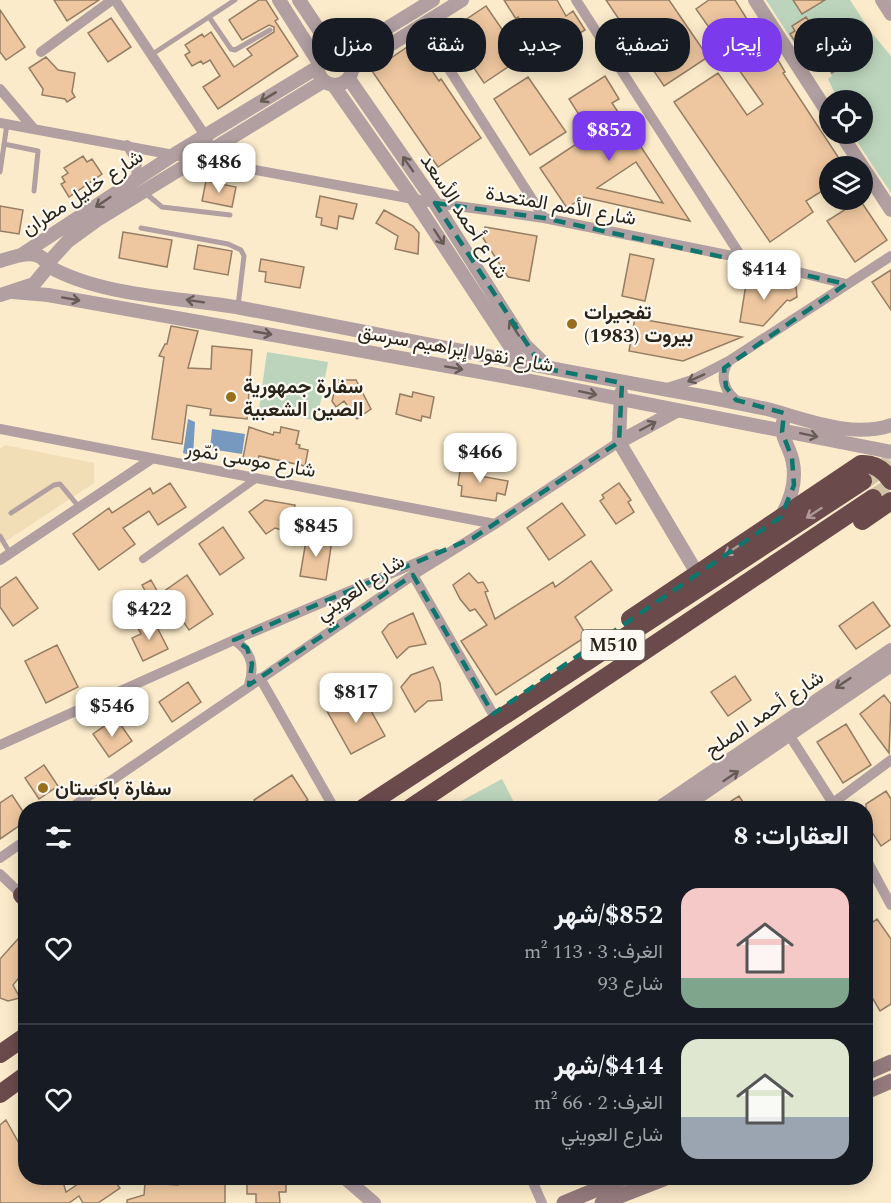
<!DOCTYPE html>
<html lang="ar">
<head>
<meta charset="utf-8">
<style>
  body { margin:0; font-family:Spectral,Vazirmatn,serif; background:#20242c; color:#f1f3f6; direction:rtl; height:100vh; display:flex; flex-direction:column; font-size:22px; white-space:nowrap }
  * { box-sizing:border-box; margin:0 }
  p { font-size:20px; color:#9ea1a6 }
  .icon { flex:none; width:33px; height:33px; fill:none; stroke:currentColor; stroke-width:2; stroke-linecap:round; stroke-linejoin:round }
  .map { position:relative; flex:1; overflow:hidden; direction:ltr }
  .details { position:absolute; left:18px; top:801px; width:855px; height:384px; display:flex; flex-direction:column; background:#171b24; border-radius:24px; box-shadow:0 3px 15px #0003; direction:rtl }
  .details>* { flex:none }
  .banner { position:absolute; left:18px; top:18px; width:855px; height:54px; direction:rtl; display:flex; gap:12px }
  .tools { position:absolute; left:819px; top:90px; display:grid; gap:12px }
  .tools a { display:grid; place-items:center; width:54px; height:54px; border-radius:50%; background:#171b24; box-shadow:0 3px 15px #0003; font-size:30px }
  .price { position:absolute; translate:-50% -51px; padding:0 14px; border-radius:12px; background:#fff; color:#222; font-size:20px; line-height:39px; filter:drop-shadow(0 2px 3px #0008) }
  .price::after { content:''; position:absolute; left:50%; top:36px; width:18px; height:14px; margin-left:-9px; background:inherit; clip-path:polygon(0 0,100% 0,50% 100%) }
  .price.active { background:#7c3aed; color:#fff }
  ul { padding:0; list-style:none }
  li { display:flex; align-items:center; gap:18px; height:150px; padding:0 24px }
  li+li { border-top:2px solid #363941 }
  li span { display:grid; place-items:center; flex:none; width:168px; height:120px; border-radius:18px; color:#555 }
  li>.icon { margin-inline-start:auto }
  span .icon { width:72px; height:72px; fill:#fffc; stroke-width:1 }
  li b { font-size:26px }
  h2 { display:flex; justify-content:space-between; align-items:center; height:72px; padding:0 24px; font-size:26px }
  .chip { padding:0 21px; border-radius:24px; background:#171b24; box-shadow:0 3px 15px #0003; font-size:21px; line-height:54px }
  .chip.active { background:#7c3aed; color:#fff }
  .map>svg:first-child { display:block }
</style>
</head>
<body>
<div class="map">
<svg width="891" height="1203" viewBox="0 0 891 1203">
  <rect width="100%" height="100%" fill="#fbebca"/>
  <path fill="#f1ddb6" d="M5,445l89,18v20l-94,62v-96z"/>
  <path fill="#bcd4bc" d="M766,0h84l21,32 20,24v137l-39,-59h10v-34h-24l-10,-21 4,-3 -9,-14 -12,7z
    M267,352l61,10 -11,59 -58,-12z
    M502,779l15,29h-69z"/>
  <path fill="#7799bf" d="M188,419l7,3 -2,34 -10,-3z
    M212,429l33,5 -3,20 -32,-5z"/>
  <path fill="#eec7a0" stroke="#957d64" stroke-width="1.5" fill-rule="evenodd" d="M54,0h45l-32,21z
    M259,0h7l12,19 -3,2 23,35 -80,53 -15,-22 17,-11 -10,-16 -7,4 -2,-3 -9,5 -7,-11 5,-3 -5,-7 17,-11 2,3 7,-5 23,35 18,-12 -5,-6 27,-17v-5l-5,-2 -27,15 -13,-20z
    M504,0h53l9,16 7,-5 12,19 -12,7 7,11 -30,19 -32,-50 -2,2z
    M606,0h63l39,57 -44,29z
    M709,0h26l20,32 5,-3 25,43 -2,1 61,93h-14v20l-24,15 7,11 -43,30 -96,-140 44,-29 29,42 16,-11 -67,-95z
    M793,0h32l-23,14z
    M486,6l31,45 -10,7 4,7 -27,18 -35,-52z
    M0,10l25,37 -19,13 -6,-8z
    M806,17l9,14 -11,7 14,22 -7,5 -21,-31 5,-3 -3,-5z
    M111,18l20,29 -23,15 -20,-29z
    M413,43l26,38 2,-2 40,59 -43,29 -66,-96z
    M836,54l7,12 -11,7 -7,-12z
    M46,57l12,13 17,3 -3,19 3,5 -8,5 -2,-3 -23,-4 1,-6 -14,-21z
    M605,76l14,23 -7,4 78,118 -107,-24 -16,11 -27,-40 65,-43 -8,-13 -14,9 -14,-22zM636,162l27,41 -66,-15z
    M528,77l38,55 -36,23 -36,-56z
    M83,156l4,6 5,-3 10,15 -33,23 -8,-13 4,-2 -3,-5 6,-4 -4,-5z
    M206,181l30,6 -4,20 -30,-6z
    M320,196l37,8 -4,15 -14,-3 -2,13 -16,-4 1,-7 -6,-1z
    M860,200l27,40 -32,22 -28,-41z
    M0,206l23,4 -4,24 -19,-3z
    M384,210l29,16 6,7 -1,21 -23,-5 3,-13 -22,-13z
    M485,227l52,9 -8,45 -21,-4 -25,-39z
    M123,232l49,8 -5,27 -48,-9z
    M198,245l34,6 -4,24 -34,-6z
    M630,254l24,5 -9,42 -23,-5z
    M261,259l43,8 -4,21 -35,-6 1,-10 -7,-1z
    M891,270v40l-19,-28z
    M747,278l49,9 1,10 -7,4 -3,-1 -24,26 -23,-4z
    M635,318l107,19 -59,24 -54,-10z
    M171,326l27,5 -10,37 23,1 1,-23 40,4 -5,69 -37,-4 1,-6 -24,-4 -5,39 -30,-5 12,-82 -5,-1 6,-12h2z
    M337,380h19l15,29 -14,10 -13,-18 -8,6 -4,-6z
    M413,392l21,5 -4,21 -8,-2 -1,5 -25,-7 4,-20 12,3z
    M249,427l24,8 1,-3 6,1 1,-6 18,4 -3,13 4,1 -1,3 9,2 -3,16 -46,-10 -2,8 -15,-1z
    M461,464l19,3v9l28,5 -3,14 -8,-2 -1,8 -35,-5 1,-10 -4,-1z
    M170,483l16,24 -28,18 -9,-14 -26,17 12,16 -36,26 -26,-36 36,-26 3,5 38,-25 3,6z
    M619,483l12,17 -3,2 6,10 -18,12 -16,-23 4,-3 -2,-3z
    M265,500l30,5 -6,27 -14,-4 -9,6 -17,-22z
    M562,503l23,32 -36,25 -22,-32z
    M223,527l21,31 -24,17 -21,-31z
    M307,535l25,5 -6,40 -26,-4z
    M591,561l21,29 -37,27 12,19 -91,59 -35,-54 26,-16 -12,-16 -5,2 -10,-12 -7,-14 16,-12 9,10 5,-1 5,9 -3,1 10,27 58,-37 2,5z
    M187,575l26,39 -24,16 -26,-38z
    M16,577l22,31 -25,18 -13,-19v-19z
    M151,580l9,16 -9,5 -9,-16z
    M873,602l17,24 -34,23 -17,-23z
    M413,613l13,31 -17,3 -12,11 -15,-26 7,-8z
    M146,619l5,11 6,-3 11,22 -25,12 -11,-23 9,-4 -5,-10z
    M57,645l21,42 -32,16 -21,-42z
    M433,667l7,16 2,17 -14,1 -13,11 -14,-25 10,-12z
    M735,676l16,24 -23,16 -17,-24z
    M188,682l13,20 -29,20 -13,-20z
    M361,693l24,43 -34,18 -24,-43z
    M884,695l7,9 -2,49 -29,-39z
    M116,718l16,23 -23,16 -16,-23z
    M846,724l25,41 -28,18 -26,-41z
    M44,765l14,21 -19,13 -14,-21z
    M292,775l16,25 -13,8h-35l-6,-8z
    M886,791l5,8v40l-10,7 -15,-23v-19z
    M12,795l14,21v5l-26,18v-36z
    M739,796l8,12h-27z
    M877,919l14,20v65l-11,7 -14,-24v-60z
    M26,930v39l-13,16 7,13 -12,3 -8,-3v-39z
    M6,1120l19,34 1,24h36l4,14 21,-14h25l8,10 -22,15h-15l-4,-7 -10,7h-69v-78z
    M247,1178h39v14h-7l1,11h-24v-9h-9z
    M178,1181l47,2v20h-98v-3l17,-5 1,-12 33,2z"/>
  <g fill="none" stroke-linecap="round" stroke-linejoin="round">
    <path stroke="#d1c3a6" stroke-width="18" stroke-dasharray="18 9" stroke-linecap="butt" d="M863,481l28,-19
      M873,498l18,-11"/>
    <path stroke="#b19fa1" stroke-width="5" d="M209,17l22,32 4,1 35,-20
      M151,55l84,-55
      M4,144l34,7 -4,40
      M0,172l7,-48
      M144,192l18,15 68,8
      M141,228l87,16 13,6 3,6 -6,50
      M11,513l43,-28 6,-1 19,23
      M0,536l10,17"/>
    <path stroke="#b19fa1" stroke-width="8" d="M143,559l114,-81"/>
    <path stroke="#b19fa1" stroke-width="10" d="M115,0l93,140
      M576,0l166,258
      M421,25l123,193
      M41,52l71,-52
      M0,89l34,40
      M0,123l435,80 109,15 198,40 104,26
      M127,145l10,16 -1,19
      M729,361c-11,16 -4,32 11,42
      M664,389l28,-9 37,-19 162,-105
      M0,429l495,95
      M0,560l150,-100
      M413,575l80,139
      M234,640c17,11 21,25 15,45
      M260,678l74,130
      M786,730l50,78
      M0,745l234,-105 203,-86
      M833,803l58,-43
      M71,808l342,-233 82,-51 124,-82
      M0,858l26,-18
      M866,859l25,46
      M0,874l22,21
      M531,1178l11,25"/>
    <path stroke="#b19fa1" stroke-width="14" d="M279,0l40,63
      M299,0l34,51
      M755,0l75,116
      M882,0l9,14
      M318 68a17 17 0 1 1 34 0a17 17 0 1 1-34 0Z
      M345,54l88,-54
      M353,68l109,-68
      M349,79l86,124 90,142 24,23
      M334,86l80,114 109,166
      M841,134l50,76
      M21,255l154,-101 143,-87
      M0,261c16,-5 42,-15 48,6l-14,17 -34,11
      M47,264l21,-23 29,-21 227,-139
      M48,266c54,31 131,31 193,42 152,29 303,60 455,87 24,4 47,9 71,14 38,10 85,30 124,16
      M13,292l35,3 482,86 361,71
      M621,393l-2,49 78,131
      M619,442l59,-32
      M782,515c11,-20 17,-42 7,-65 -4,-10 -8,-16 -6,-28
      M659,808l232,-158
      M682,808l209,-143
      M345,1178l29,25"/>
    <path stroke="#947a7c" stroke-width="15" d="M866,1073l25,-11
      M866,1092l25,-11
      M564,1203l60,-25
      M602,1203l64,-25"/>
    <path stroke="#6b4a4c" stroke-width="18" d="M862,521l29,-20
      M630,619l231,-155c13,-1 23,6 30,17
      M363,808l500,-327
      M410,808l463,-310
      M22,895l4,4
      M0,1054l26,-18
      M0,1094l26,-19"/>
  </g>
  <defs><path id="oneway-shaft" d="M-6 0H5M1.5-3L5.5 0L1.5 3" fill="none" stroke-width="1.6" stroke-linecap="round" stroke-linejoin="round" transform="scale(1.5)"/></defs>
  <g stroke="#675b56">
    <use href="#oneway-shaft" transform="translate(268 97) rotate(149)"/>
    <use href="#oneway-shaft" transform="translate(408 164) rotate(-125)"/>
    <use href="#oneway-shaft" transform="translate(103 202) rotate(146)"/>
    <use href="#oneway-shaft" transform="translate(439 237) rotate(57)"/>
    <use href="#oneway-shaft" transform="translate(71 299) rotate(10)"/>
    <use href="#oneway-shaft" transform="translate(195 301) rotate(-171)"/>
    <use href="#oneway-shaft" transform="translate(514 328) rotate(-123)"/>
    <use href="#oneway-shaft" transform="translate(263 333) rotate(10)"/>
    <use href="#oneway-shaft" transform="translate(454 368) rotate(10)"/>
    <use href="#oneway-shaft" transform="translate(696 378) rotate(156)"/>
    <use href="#oneway-shaft" transform="translate(588 393) rotate(12)"/>
    <use href="#oneway-shaft" transform="translate(648 426) rotate(-28)"/>
    <use href="#oneway-shaft" transform="translate(809 435) rotate(12)"/>
    <use href="#oneway-shaft" transform="translate(843 683) rotate(146)"/>
    <use href="#oneway-shaft" transform="translate(731 776) rotate(-34)"/>
  </g>
  <g stroke="#ad9997">
    <use href="#oneway-shaft" transform="translate(814 513) rotate(147)"/>
    <use href="#oneway-shaft" transform="translate(732 550) rotate(146)"/>
  </g>
  <path fill="none" stroke="#0f766e" stroke-width="4.5" stroke-dasharray="12 8" stroke-linejoin="round" d="M435,203l109,15 302,66 -122,84 2,19 10,13 48,13 -2,19 10,26 2,27 -13,32 -288,197 -80,-139 -164,110 3,-21 -5,-16 -13,-8 239,-102 146,-96 3,-59 -69,-13 -16,-11z"/>
  <g fill="#996f1d" stroke="#fdf9f3" stroke-width="2">
    <circle cx="572" cy="324" r="6"/>
    <circle cx="231" cy="397" r="6"/>
    <circle cx="43" cy="788" r="6"/>
  </g>
  <g text-anchor="middle" stroke-width="4.5" stroke-linejoin="round" paint-order="stroke">
    <rect fill="#fdf9f3" stroke="#69645a" stroke-width="1.5" x="581.5" y="630" width="63" height="30" rx="4.5"/>
    <g font-size="18" font-weight="bold" fill="#2a2418">
      <text x="613" y="651">M510</text>
    </g>
    <g font-size="20" fill="#2a2418" stroke="#fdf9f3">
      <text transform="translate(82 192) rotate(-33)" y="7">شارع خليل مطران</text>
      <text transform="translate(561 205) rotate(10)" y="7">شارع الأمم المتحدة</text>
      <text transform="translate(465 216) rotate(57)" y="7">شارع أحمد الأسعد</text>
      <text transform="translate(456 348) rotate(10)" y="7">شارع نقولا إبراهيم سرسق</text>
      <text transform="translate(251 459) rotate(10)" y="7">شارع موسى نمّور</text>
      <text transform="translate(360 587) rotate(-34)" y="7">شارع العويني</text>
      <text transform="translate(764 713) rotate(-34)" y="7">شارع أحمد الصلح</text>
    </g>
    <g font-size="20" font-weight="bold" fill="#2a2418" stroke="#fdf9f3" text-anchor="start">
      <text x="584" y="319">تفجيرات<tspan x="584" dy="23">بيروت (1983)</tspan></text>
      <text x="243" y="393">سفارة جمهورية<tspan x="243" dy="23">الصين الشعبية</tspan></text>
      <text x="55" y="795">سفارة باكستان</text>
    </g>
  </g>
</svg>
<div class="tools">
<a><svg class="icon" aria-label="locate" viewBox="0 0 24 24"><circle cx="12" cy="12" r="6"/><path d="M12 2v4M12 18v4M2 12h4M18 12h4"/></svg></a>
<a><svg class="icon" aria-label="layers" viewBox="0 0 24 24"><path d="M12 4l9 5-9 5-9-5zM3 14l9 5 9-5"/></svg></a>
</div>
<b class="price active" style="left:609px;top:162px">$852</b>
<b class="price" style="left:219px;top:194px">$486</b>
<b class="price" style="left:764px;top:301px">$414</b>
<b class="price" style="left:480px;top:484px">$466</b>
<b class="price" style="left:316px;top:558px">$845</b>
<b class="price" style="left:149px;top:641px">$422</b>
<b class="price" style="left:356px;top:724px">$817</b>
<b class="price" style="left:112px;top:738px">$546</b>
<div class="banner">
<a class="chip">شراء</a>
<a class="chip active">إيجار</a>
<a class="chip">تصفية</a>
<a class="chip">جديد</a>
<a class="chip">شقة</a>
<a class="chip">منزل</a>
</div>
<section class="details">
<h2>العقارات: 8<svg class="icon" aria-label="filters" viewBox="0 0 24 24"><path d="M4 7h16M4 17h16"/><circle cx="9" cy="7" r="2"/><circle cx="15" cy="17" r="2"/></svg></h2>
<ul>
<li><span style="background:linear-gradient(#f6c9c9 75%,#7fa58c 0)"><svg class="icon" aria-label="home" viewBox="0 0 24 24"><path d="M3 11l9-7 9 7M6 9v11h12V9"/></svg></span><div><b>$852/شهر</b><p>الغرف: 3 · 113 m²</p><p>شارع 93</p></div><svg class="icon" aria-label="heart" viewBox="0 0 24 24"><path d="M12 20l-8-8c-3-5 5-10 8-4 3-6 11-1 8 4z"/></svg></li>
<li><span style="background:linear-gradient(#dfe7d0 65%,#9aa5b1 0)"><svg class="icon" aria-label="home" viewBox="0 0 24 24"><path d="M3 11l9-7 9 7M6 9v11h12V9"/></svg></span><div><b>$414/شهر</b><p>الغرف: 2 · 66 m²</p><p>شارع العويني</p></div><svg class="icon" aria-label="heart" viewBox="0 0 24 24"><path d="M12 20l-8-8c-3-5 5-10 8-4 3-6 11-1 8 4z"/></svg></li>
</ul>
</section>
</div>
</body>
</html>
